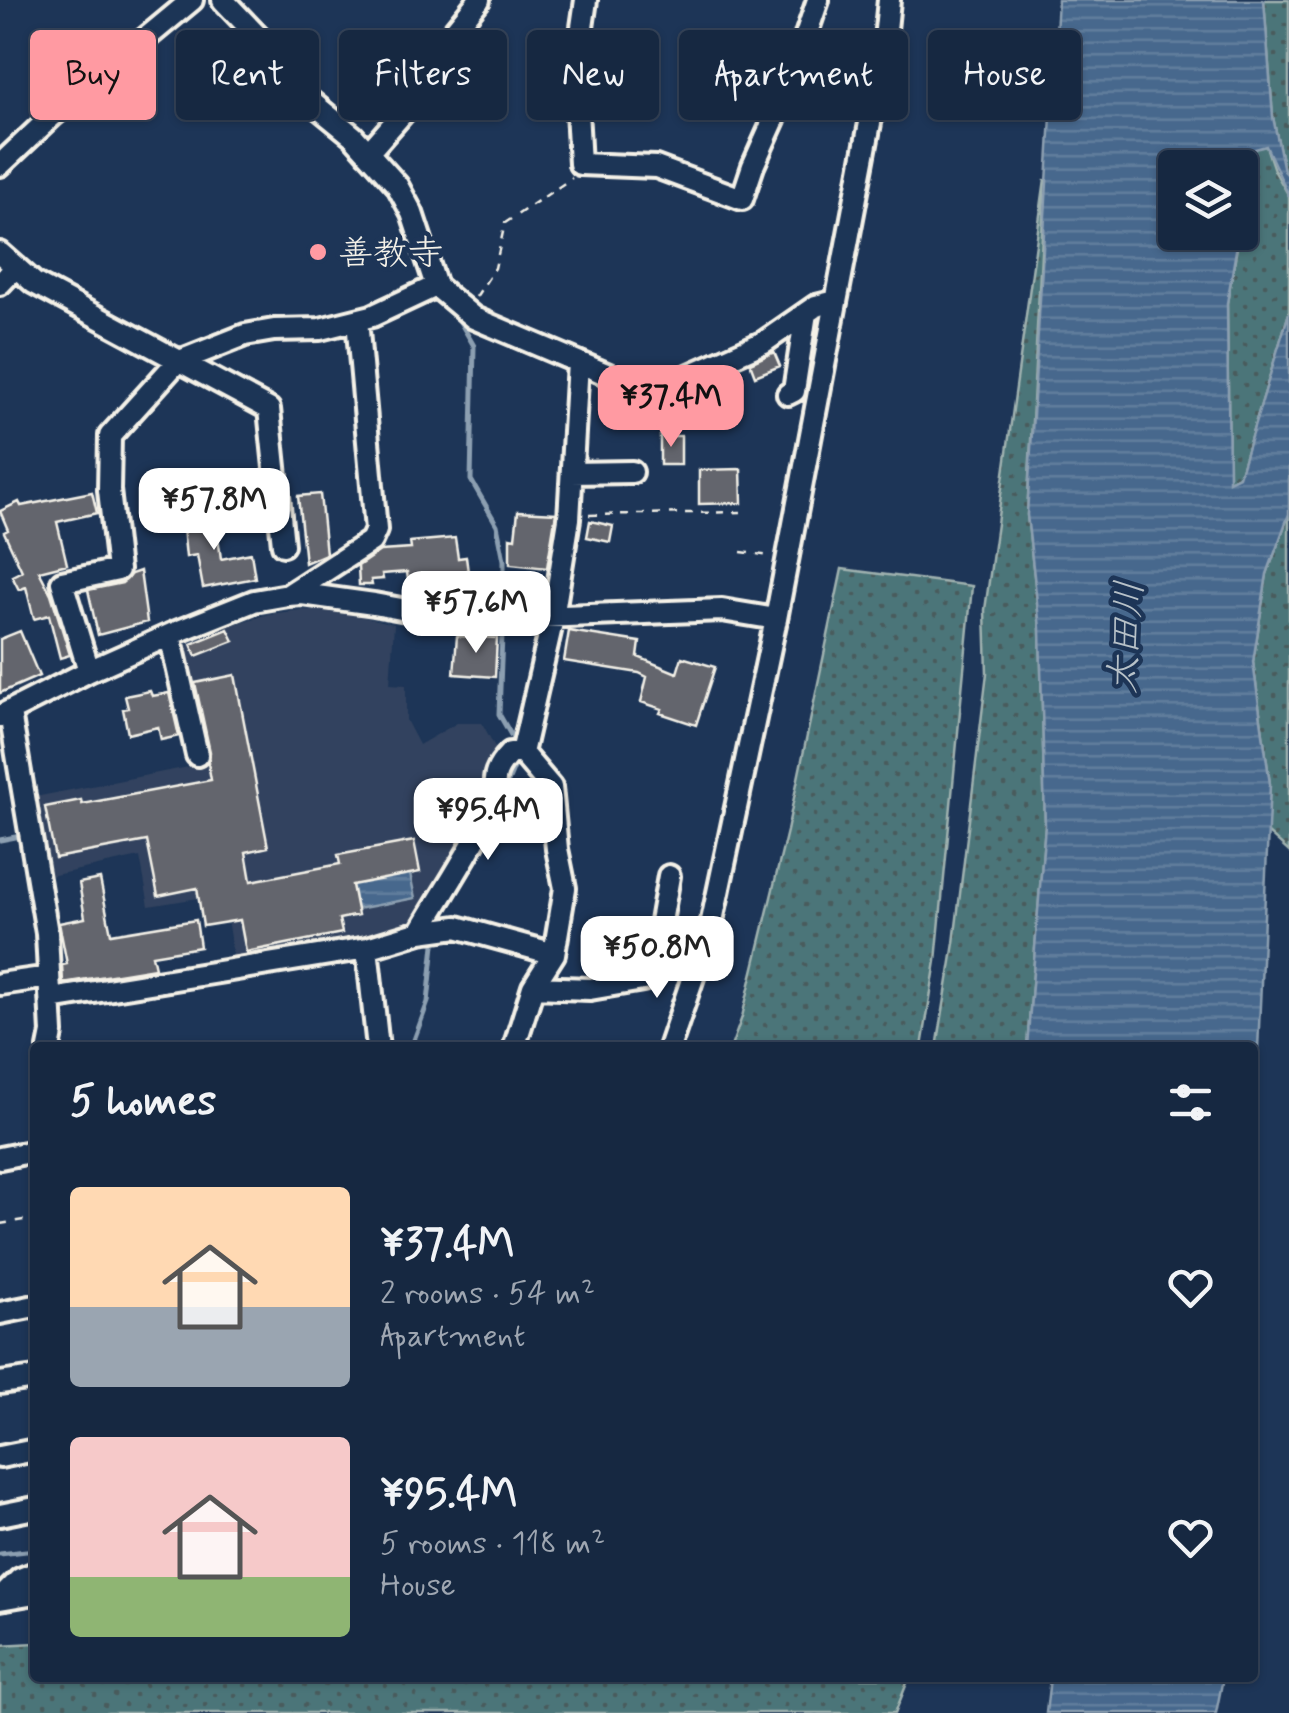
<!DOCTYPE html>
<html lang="en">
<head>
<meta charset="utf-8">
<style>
  body { margin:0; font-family:Mynerve,"Klee One",sans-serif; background:#1f3048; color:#f1f3f6; height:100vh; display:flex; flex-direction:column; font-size:38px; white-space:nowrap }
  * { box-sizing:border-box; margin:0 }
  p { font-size:32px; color:#9ea6b1 }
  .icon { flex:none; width:55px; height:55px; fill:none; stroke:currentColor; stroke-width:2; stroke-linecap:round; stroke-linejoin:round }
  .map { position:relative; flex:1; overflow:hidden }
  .sheet { position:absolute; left:30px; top:1042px; width:1228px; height:640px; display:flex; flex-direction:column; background:#162841; border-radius:10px; box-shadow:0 2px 8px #0004,0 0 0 2px #35445a }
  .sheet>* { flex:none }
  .guide { position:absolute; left:30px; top:30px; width:1230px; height:90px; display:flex; gap:20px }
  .fabs { position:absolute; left:1158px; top:150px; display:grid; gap:20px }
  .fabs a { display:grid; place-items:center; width:100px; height:100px; border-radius:10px; background:#162841; box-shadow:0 2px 8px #0004,0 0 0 2px #35445a; font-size:50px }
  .price { position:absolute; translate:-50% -85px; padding:0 22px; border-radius:20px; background:#fff; color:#222; font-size:32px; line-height:65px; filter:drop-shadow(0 2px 5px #0008) }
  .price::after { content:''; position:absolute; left:50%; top:60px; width:30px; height:22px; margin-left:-15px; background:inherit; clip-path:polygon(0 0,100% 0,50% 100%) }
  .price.selected { background:#ff9aa2; color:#111 }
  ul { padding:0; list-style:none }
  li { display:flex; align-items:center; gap:30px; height:250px; padding:0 40px }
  li span { display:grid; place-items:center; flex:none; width:280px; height:200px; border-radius:10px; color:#555 }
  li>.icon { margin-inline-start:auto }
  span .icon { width:120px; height:120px; fill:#fffc; stroke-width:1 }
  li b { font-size:42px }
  h2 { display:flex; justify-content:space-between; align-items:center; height:120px; padding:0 40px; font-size:42px }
  .chip { padding:0 35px; border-radius:10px; background:#162841; box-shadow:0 2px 8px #0004,0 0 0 2px #35445a; font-size:35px; line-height:90px }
  .chip.selected { background:#ff9aa2; color:#111 }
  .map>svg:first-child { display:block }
</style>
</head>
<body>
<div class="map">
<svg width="1289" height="1713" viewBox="0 0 1289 1713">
  <defs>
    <pattern id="grass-dots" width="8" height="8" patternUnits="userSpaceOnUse" patternTransform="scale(2.5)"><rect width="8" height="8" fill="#4b7479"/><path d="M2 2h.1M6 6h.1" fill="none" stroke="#4a5c5d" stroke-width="1.8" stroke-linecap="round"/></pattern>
    <pattern id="water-rules" width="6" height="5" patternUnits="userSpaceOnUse" patternTransform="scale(2.5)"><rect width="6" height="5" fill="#47688d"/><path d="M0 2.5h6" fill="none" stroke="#627e9d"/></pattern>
  </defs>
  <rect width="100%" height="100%" fill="#1d3557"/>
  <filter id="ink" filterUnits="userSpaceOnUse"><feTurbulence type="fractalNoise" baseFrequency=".01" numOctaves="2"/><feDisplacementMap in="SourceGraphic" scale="20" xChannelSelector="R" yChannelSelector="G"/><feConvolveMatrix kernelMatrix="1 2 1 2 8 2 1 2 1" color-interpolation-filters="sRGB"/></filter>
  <g filter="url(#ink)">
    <path fill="#32435e" d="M300,610h35l59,14 -4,60 16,1v35l13,25 38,-22h25l15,28 -11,15 -5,40 -69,120 -45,13 -133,24 -11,-69 -74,12 -9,-49 -90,19 -15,-79 169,-33 -25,-115 52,-24 37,-11z"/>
    <path fill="url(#grass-dots)" stroke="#a0b2b0" stroke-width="2.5" d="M1264,0h25v176l-5,-5 -11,-54z
      M1266,146l8,24 15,26v117l-50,163 -10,5 -2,-178 28,-155z
      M1045,179l-18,336 13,113 5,197 -18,222 -90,1 17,-105 33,-270 -2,-63z
      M1289,514v338l-22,-20 3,-48 -17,-122 14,-88z
      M842,569l130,17 -36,375 -14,86h-191l11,-30 45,-186z
      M35,1643v35h874l-14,35h-895v-68z"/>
    <path fill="url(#water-rules)" stroke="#8c9fb1" stroke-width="2.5" d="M1058,0h206l9,117 11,54 5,5v20l-23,-50 -11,3 -15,76v-57h-65v64l64,1 -12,70 2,178 10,-5 50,-163v201l-22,60 -14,88 17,122 -17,376 -1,-112 -225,-1 18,-222 -5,-197 -13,-113z
      M350,873l60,1 5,24 -58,11z
      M1050,1678h173l-7,35h-170z"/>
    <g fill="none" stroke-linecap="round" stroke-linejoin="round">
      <path stroke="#8c9fb1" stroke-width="5" d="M455,313l19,33 -3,134 26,45 7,35v45
        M502,635l-3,79 16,28
        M503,794l14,-34
        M0,840l26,-5
        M411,1048l17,-46 7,-67
        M0,1554l35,-4"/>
    </g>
    <path fill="#63656d" stroke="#f4f1e8" stroke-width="2.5" d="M774,352l6,14 -25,10 -5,-13z
      M660,436h21v29h-21z
      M741,469l1,34 -43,1v-34z
      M92,492l5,21 -40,9 10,42 -28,7 12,23 19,61 -10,3 -11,-43 -15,4 -8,-32 -7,3 -7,-14 10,-5 -18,-39 4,-2 -8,-19 19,-9 2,4z
      M320,494l6,60 -21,9 -7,-67z
      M518,511l38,2 -9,55 -37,-4v-27l5,1z
      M215,514l6,45 30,-6 4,25 -52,10 -6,-33 -11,2 -4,-39z
      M590,521l23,5 -3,16 -23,-5z
      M455,538l3,20 8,-1 2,15 -9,1 1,11 -15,2 -1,-10 -36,4 -1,-8 -25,2 1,5 -12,1 1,5h-13l-1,-19 22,-15 31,-2 -1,-7z
      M140,571l7,51 -49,13 -10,-45 34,-7 9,-9z
      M228,629l6,12 -38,15 -5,-12z
      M20,631l19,45 -39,17v-54z
      M569,631l71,11 -2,15 39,16 5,-16 33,10 -19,58 -36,-12 2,-4 -21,-7 6,-25 -8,-4 -75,-12z
      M457,636l40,2 -2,39 -41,-3z
      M235,675l33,172 -22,5 5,29 89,-17 -2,-9 76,-14 6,31 -68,13 6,30 -19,4 3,14 -96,19 -6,-32 -37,6 -6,-38 -39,8 -11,-55 -92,17 -10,-51 36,-7 1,4 129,-24 -3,-17 2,-11 -15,-69z
      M150,691l2,5 17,-3 10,43 -18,4 -3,-13 -30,7 -5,-25 5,-1 -3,-12z
      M100,879l11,55 85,-14 4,27 -48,8 3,13 -92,15 -1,-18 5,-1 -8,-41 26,-5 -6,-35z"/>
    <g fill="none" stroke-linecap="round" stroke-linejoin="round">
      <defs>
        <path id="minor" d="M223,0l43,45 43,55 44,36 44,49 15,28 24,73 38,32 144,61 26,6 28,-2 92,-41 52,-36 20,-5
          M586,0l-11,75 5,89 76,3 86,32 11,-33 35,-78 30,-88
          M368,153l75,-86 3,-26 33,-41
          M0,165l52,-49 140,-116
          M0,253l34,30 235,126 14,136
          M0,284l16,-17
          M788,394l6,-3 12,-78
          M572,473l60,-1
          M288,595l83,-54 5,-11 -19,-210
          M170,635l27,120
          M89,671l-27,-89 56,-12 -9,-80 1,-54 67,-74 68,-27 29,-5 46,-1 52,-13 64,-30
          M10,713l37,220 5,100 -3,15
          M0,716l89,-45 85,-38 80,-32 34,-6 14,-1 72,10 87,16 261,-10 54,9
          M420,932c23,-40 51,-80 70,-122 11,-26 -5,-31 20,-57h12
          M367,948l11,100
          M0,984l49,-7
          M533,987l57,2 53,-9 11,-18 15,-86
          M51,999l316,-51 53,-16 37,-5 97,27
          M514,1048l19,-61 21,-33 11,-66 -8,-39 -6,-62 -29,-34 31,-135 16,-99 9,-157
          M669,1048l43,-127 64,-302 108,-570 5,-49
          M0,1158l35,-7
          M0,1313l35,-7
          M0,1383l35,-5
          M0,1457l35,-7
          M0,1515l35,-7
          M0,1599l20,-20 15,-6
          M0,1599l35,-6"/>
      </defs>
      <use href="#minor" stroke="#f4f1e8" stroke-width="28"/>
      <path stroke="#f4f1e8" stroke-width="2.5" stroke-dasharray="8 8" stroke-linecap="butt" d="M476,297l19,-29 10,-45 67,-45
        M589,515l153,-3
        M741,552l30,4
        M0,1224l35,-6"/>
      <use href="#minor" stroke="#1d3557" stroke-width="20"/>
    </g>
  </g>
  <circle fill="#ff9aa2" stroke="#1d3557" stroke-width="4" cx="318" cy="252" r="10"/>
  <g text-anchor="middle" stroke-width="9" stroke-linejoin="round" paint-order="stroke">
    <g font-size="35" fill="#f4f1e8" stroke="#1d3557" text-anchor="start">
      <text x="338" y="264">善教寺</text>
    </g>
    <g font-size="38" font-style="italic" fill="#b7c1c8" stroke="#1d3557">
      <text transform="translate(1125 637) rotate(-86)" y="13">太田川</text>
    </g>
  </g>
</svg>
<div class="fabs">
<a><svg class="icon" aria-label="layers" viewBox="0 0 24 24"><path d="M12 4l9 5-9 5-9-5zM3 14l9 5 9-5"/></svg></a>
</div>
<b class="price selected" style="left:671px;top:450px">¥37.4M</b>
<b class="price" style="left:214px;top:553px">¥57.8M</b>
<b class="price" style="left:476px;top:656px">¥57.6M</b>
<b class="price" style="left:488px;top:863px">¥95.4M</b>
<b class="price" style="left:657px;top:1001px">¥50.8M</b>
<div class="guide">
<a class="chip selected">Buy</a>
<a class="chip">Rent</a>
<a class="chip">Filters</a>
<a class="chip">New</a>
<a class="chip">Apartment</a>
<a class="chip">House</a>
</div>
<section class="sheet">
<h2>5 homes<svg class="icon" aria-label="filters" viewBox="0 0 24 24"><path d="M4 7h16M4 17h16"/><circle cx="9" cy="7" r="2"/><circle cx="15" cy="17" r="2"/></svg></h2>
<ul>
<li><span style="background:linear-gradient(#ffd9b3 60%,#9aa5b1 0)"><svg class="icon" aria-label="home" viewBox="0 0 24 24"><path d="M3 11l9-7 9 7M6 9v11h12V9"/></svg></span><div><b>¥37.4M</b><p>2 rooms · 54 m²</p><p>Apartment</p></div><svg class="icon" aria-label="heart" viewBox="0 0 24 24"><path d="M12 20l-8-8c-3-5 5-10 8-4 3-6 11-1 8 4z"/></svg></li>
<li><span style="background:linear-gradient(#f6c9c9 70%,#8fb573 0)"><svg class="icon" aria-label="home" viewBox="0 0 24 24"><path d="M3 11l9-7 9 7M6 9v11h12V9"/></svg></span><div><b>¥95.4M</b><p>5 rooms · 118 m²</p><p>House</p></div><svg class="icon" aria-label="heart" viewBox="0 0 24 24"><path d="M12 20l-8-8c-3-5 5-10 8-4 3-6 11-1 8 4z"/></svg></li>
</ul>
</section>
</div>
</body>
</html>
